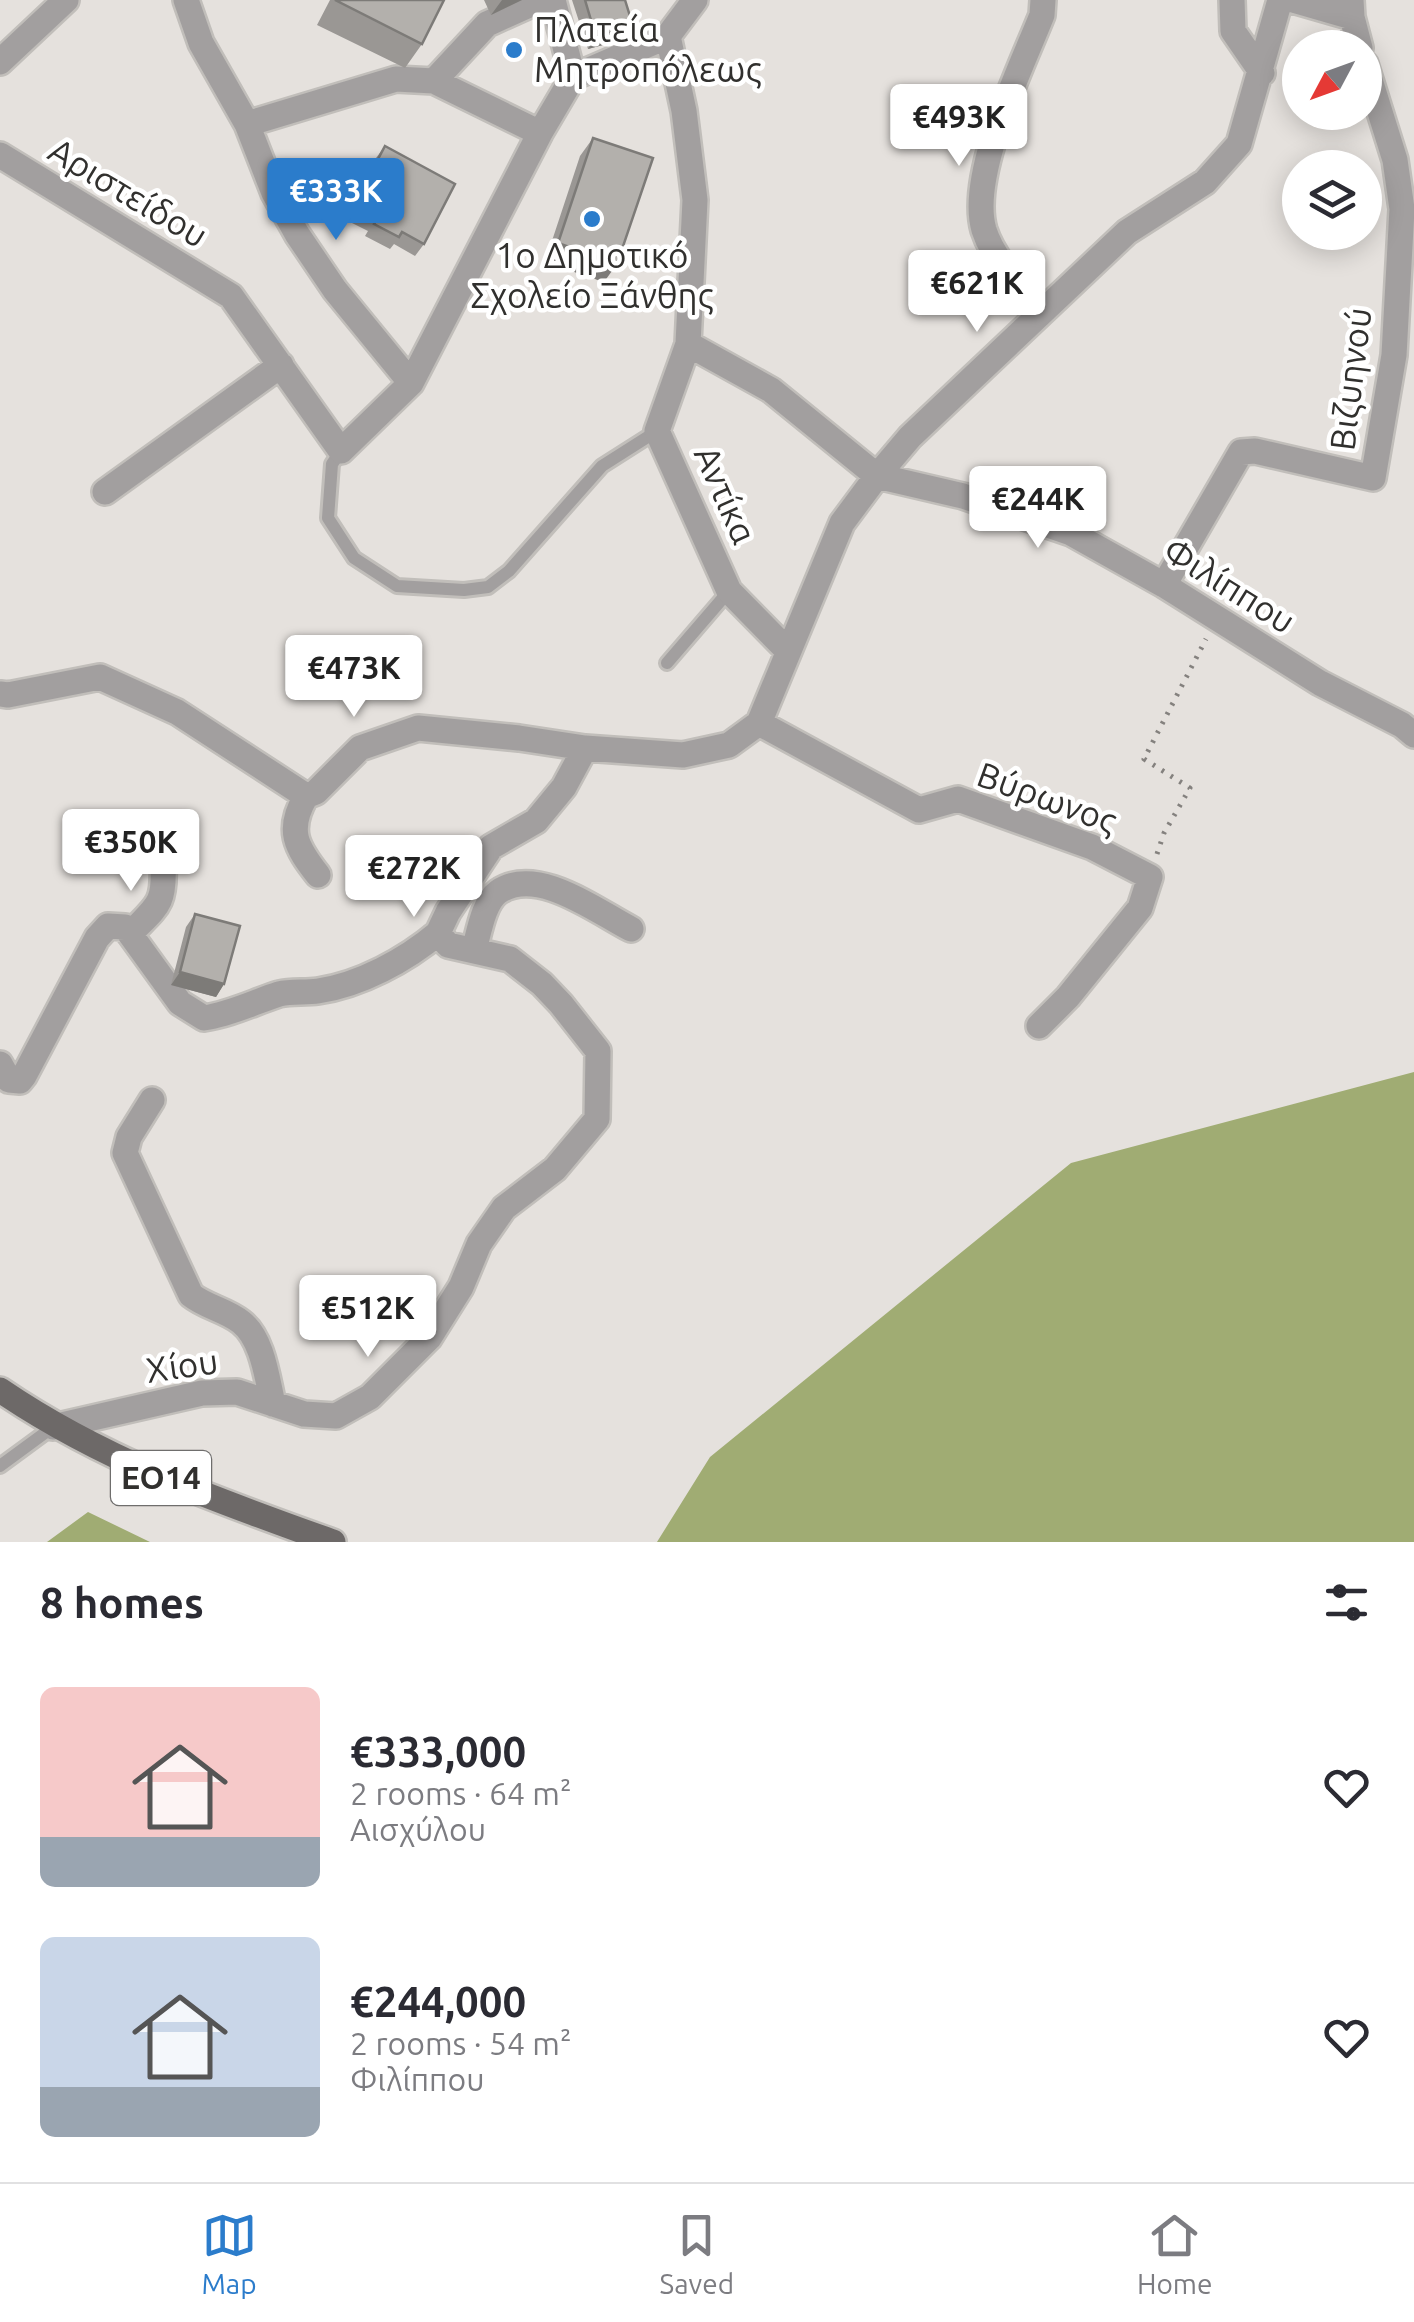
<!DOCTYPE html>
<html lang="en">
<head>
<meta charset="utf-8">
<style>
  body { margin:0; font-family:Ubuntu,sans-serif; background:#f2f2f3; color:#2b2b33; height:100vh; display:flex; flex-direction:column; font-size:38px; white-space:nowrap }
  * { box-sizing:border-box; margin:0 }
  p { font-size:32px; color:#7c7c81 }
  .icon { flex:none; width:55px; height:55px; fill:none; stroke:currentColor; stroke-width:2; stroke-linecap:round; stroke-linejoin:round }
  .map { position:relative; height:1542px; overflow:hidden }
  .sheet { display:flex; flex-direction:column; background:#fff; flex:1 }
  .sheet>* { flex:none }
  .needle { width:65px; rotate:229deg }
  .buttons { position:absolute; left:1282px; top:30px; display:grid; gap:20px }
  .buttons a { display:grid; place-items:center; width:100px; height:100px; border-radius:50%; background:#fff; box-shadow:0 5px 25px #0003; font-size:50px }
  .price { position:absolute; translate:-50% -85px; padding:0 22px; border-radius:10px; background:#fff; color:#222; font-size:32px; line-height:65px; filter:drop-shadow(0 2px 5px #0008) }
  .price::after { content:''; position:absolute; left:50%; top:60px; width:30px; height:22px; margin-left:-15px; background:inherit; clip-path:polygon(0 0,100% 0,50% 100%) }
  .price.selected { background:#2b7ccb; color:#fff }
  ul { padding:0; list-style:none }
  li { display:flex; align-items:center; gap:30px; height:250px; padding:0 40px }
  li span { display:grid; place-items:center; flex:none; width:280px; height:200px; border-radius:15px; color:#555 }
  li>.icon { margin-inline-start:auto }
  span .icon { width:120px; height:120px; fill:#fffc; stroke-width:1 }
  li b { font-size:42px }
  h2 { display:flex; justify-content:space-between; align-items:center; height:120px; padding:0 40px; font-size:42px }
  .menu { display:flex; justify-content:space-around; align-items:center; height:140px; border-top:2px solid #e1e1e2; background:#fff; font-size:28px; color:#7c7c81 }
  .menu a { display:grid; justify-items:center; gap:5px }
  .menu .selected { color:#2b7ccb }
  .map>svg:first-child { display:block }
</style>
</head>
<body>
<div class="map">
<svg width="1414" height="1542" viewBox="0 0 1414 1542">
  <rect width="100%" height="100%" fill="#e5e1dd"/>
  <path fill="#a0ac73" d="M1414,1072v470h-757l53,-85 361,-294z
    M88,1512l62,30h-103z"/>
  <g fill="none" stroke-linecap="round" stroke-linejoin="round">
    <defs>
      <path id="service" d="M341,451l-9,13 -4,54 26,40 43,28 67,4 24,-3 21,-16 93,-105 55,-35
        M667,663l62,-72
        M0,1466l53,-39"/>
      <path id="minor" d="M186,0l15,43 46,81 27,69 23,41 38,56 76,93
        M553,0l20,77
        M695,0l-27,36 16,75 11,89 -7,144 -31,87 72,160 59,60
        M1232,0l1,31 29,42
        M1293,0l59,17
        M1351,0l1,17 8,31
        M0,62l66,-62
        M573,77l95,-41
        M434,81l53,-57 53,-24
        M247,124l149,-45 38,2 106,52
        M0,155l231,141 110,155 70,-68 129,-250 33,-56
        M1042,312c-21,-25 -48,-51 -58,-82 -16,-55 37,-162 58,-215l1,-15
        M688,344l83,46 106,86 86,20 108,37 93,52 156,98 82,42 12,10
        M105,492l176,-127
        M1164,585l77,-133 14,-1 118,27 21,-123 8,-146 -7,-49 -30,-96
        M0,694l8,1 92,-18 77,35 129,84 10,-4 44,-44 58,-20 101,10 66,10 98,7 46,-10 30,-22
        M759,723l83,-200 35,-47 33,-39 217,-205 78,-50 34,-38 41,-144
        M759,723l160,87 39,-11 134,48 58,30 -10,31 -72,89 -29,29
        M306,796c-20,34 -10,51 12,79
        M130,934c27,-28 35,-29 33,-69
        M474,950c5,-17 9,-47 24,-58 39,-27 98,19 133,37
        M0,1064l9,16 11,1 4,-5 73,-138 11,-12 17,1 55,76 24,15c27,-4 50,-16 75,-24 13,-3 26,-1 39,-3 42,-6 88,-31 120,-58
        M152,1100l-23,37 -4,16 66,142c15,12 35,15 50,27 22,17 26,57 32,82
        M53,1427l149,-34 35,-1 67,22 32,2 34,-19 59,-59 32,-51 18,-43 25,-36 51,-39 42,-50 1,-68 -37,-47 -19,-20 -32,-25 -62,-14 -10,-12 10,-21 43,-65 45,-26 28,-34 21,-39"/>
      <path id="primary" d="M0,1390c104,71 216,110 333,152"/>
    </defs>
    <use href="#service" stroke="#c1beba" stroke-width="18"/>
    <use href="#minor" stroke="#c1beba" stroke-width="30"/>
    <use href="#primary" stroke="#c1beba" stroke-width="30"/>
    <path stroke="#84817e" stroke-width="5" stroke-dasharray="2.5 8" stroke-linecap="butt" d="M1157,854l7,-21 26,-45 -46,-29 62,-120"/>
    <use href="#service" stroke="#a29f9f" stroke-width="12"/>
    <use href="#minor" stroke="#a29f9f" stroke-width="25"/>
    <use href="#primary" stroke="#6d6968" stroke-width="25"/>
  </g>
  <path fill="#9a9794" d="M330,0h114l-22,44 -17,24 -88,-43z
    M484,0h38l-31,15z
    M572,0h53v39l-37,10z
    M593,138l11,144 -59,-20 35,-106z
    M385,146l39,98 -9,12 -21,-12 -4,5 -25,-13 3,-5 -24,-12 32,-61z
    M195,914l29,70 -8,13 -45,-12 15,-58z"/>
  <path fill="#7d7b78" d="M502,0h20l-31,15z
    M633,26l-8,13 -37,10 8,-12z
    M558,243l59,21 -13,18 -59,-20z
    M180,972l44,12 -8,13 -45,-12z"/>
  <path fill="#b3b0ac" stroke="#7d7b78" stroke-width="2.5" d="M335,0h109l-22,44z
    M585,0h40l8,26 -37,11z
    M593,138l60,20 -36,106 -59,-21z
    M385,146l70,38 -31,60 -22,-12 -3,5 -25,-13 3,-5 -24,-13z
    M195,914l45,12 -16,58 -44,-12z"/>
  <g fill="#2b7ccb" stroke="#fff" stroke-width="4">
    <circle cx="514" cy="50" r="10"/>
    <circle cx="592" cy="219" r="10"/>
  </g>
  <g text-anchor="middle" stroke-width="9" stroke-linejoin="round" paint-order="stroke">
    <rect fill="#fff" stroke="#6f6e6d" stroke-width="2.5" x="111" y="1451" width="100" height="54" rx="8"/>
    <g font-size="32" font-weight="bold" fill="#31302e">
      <text x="161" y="1489">ΕΟ14</text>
    </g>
    <g font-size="35" fill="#31302e" stroke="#fff" text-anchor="start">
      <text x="534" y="42">Πλατεία<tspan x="534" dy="40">Μητροπόλεως</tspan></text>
      <text x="592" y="268" text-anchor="middle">1ο Δημοτικό<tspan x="592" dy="40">Σχολείο Ξάνθης</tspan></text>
    </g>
    <g font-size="35" fill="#31302e" stroke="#fff">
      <text transform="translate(128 193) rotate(31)" y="12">Αριστείδου</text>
      <text transform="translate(1351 379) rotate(-83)" y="12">Βιζυηνού</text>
      <text transform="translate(725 495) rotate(66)" y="12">Αντίκα</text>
      <text transform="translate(1229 586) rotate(32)" y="12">Φιλίππου</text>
      <text transform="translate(1047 798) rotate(20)" y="12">Βύρωνος</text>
      <text transform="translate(182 1366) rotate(-8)" y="12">Χίου</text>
    </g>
  </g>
</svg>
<div class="buttons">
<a><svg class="needle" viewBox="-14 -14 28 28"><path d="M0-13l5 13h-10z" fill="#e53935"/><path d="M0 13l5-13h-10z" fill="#7c7c81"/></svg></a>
<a><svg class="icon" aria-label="layers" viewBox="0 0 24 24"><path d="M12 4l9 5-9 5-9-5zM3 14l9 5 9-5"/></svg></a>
</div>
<b class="price" style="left:959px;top:169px">€493K</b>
<b class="price selected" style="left:336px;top:243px">€333K</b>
<b class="price" style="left:977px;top:335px">€621K</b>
<b class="price" style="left:1038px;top:551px">€244K</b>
<b class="price" style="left:354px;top:720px">€473K</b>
<b class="price" style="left:131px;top:894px">€350K</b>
<b class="price" style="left:414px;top:920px">€272K</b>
<b class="price" style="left:368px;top:1360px">€512K</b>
</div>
<section class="sheet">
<h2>8 homes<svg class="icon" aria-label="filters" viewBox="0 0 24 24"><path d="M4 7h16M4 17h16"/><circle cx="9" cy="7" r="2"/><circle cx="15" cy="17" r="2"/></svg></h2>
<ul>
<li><span style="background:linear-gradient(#f6c9c9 75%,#9aa5b1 0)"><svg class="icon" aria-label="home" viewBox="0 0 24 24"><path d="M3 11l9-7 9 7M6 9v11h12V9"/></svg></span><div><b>€333,000</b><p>2 rooms · 64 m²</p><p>Αισχύλου</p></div><svg class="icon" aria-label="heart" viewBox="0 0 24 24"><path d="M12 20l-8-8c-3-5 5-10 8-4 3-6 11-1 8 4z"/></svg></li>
<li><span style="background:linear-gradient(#c9d6e8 75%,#9aa5b1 0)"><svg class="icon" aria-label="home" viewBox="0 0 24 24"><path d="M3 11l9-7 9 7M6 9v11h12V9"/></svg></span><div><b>€244,000</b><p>2 rooms · 54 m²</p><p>Φιλίππου</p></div><svg class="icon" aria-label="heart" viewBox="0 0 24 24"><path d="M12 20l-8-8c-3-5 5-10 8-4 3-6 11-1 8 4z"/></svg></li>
</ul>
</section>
<nav class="menu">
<a class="selected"><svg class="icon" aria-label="map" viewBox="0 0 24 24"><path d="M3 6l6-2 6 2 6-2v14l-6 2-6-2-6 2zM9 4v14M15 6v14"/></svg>Map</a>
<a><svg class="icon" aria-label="saved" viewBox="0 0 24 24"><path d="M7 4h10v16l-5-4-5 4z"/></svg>Saved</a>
<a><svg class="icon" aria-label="home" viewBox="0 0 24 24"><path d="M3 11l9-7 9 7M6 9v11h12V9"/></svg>Home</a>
</nav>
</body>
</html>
